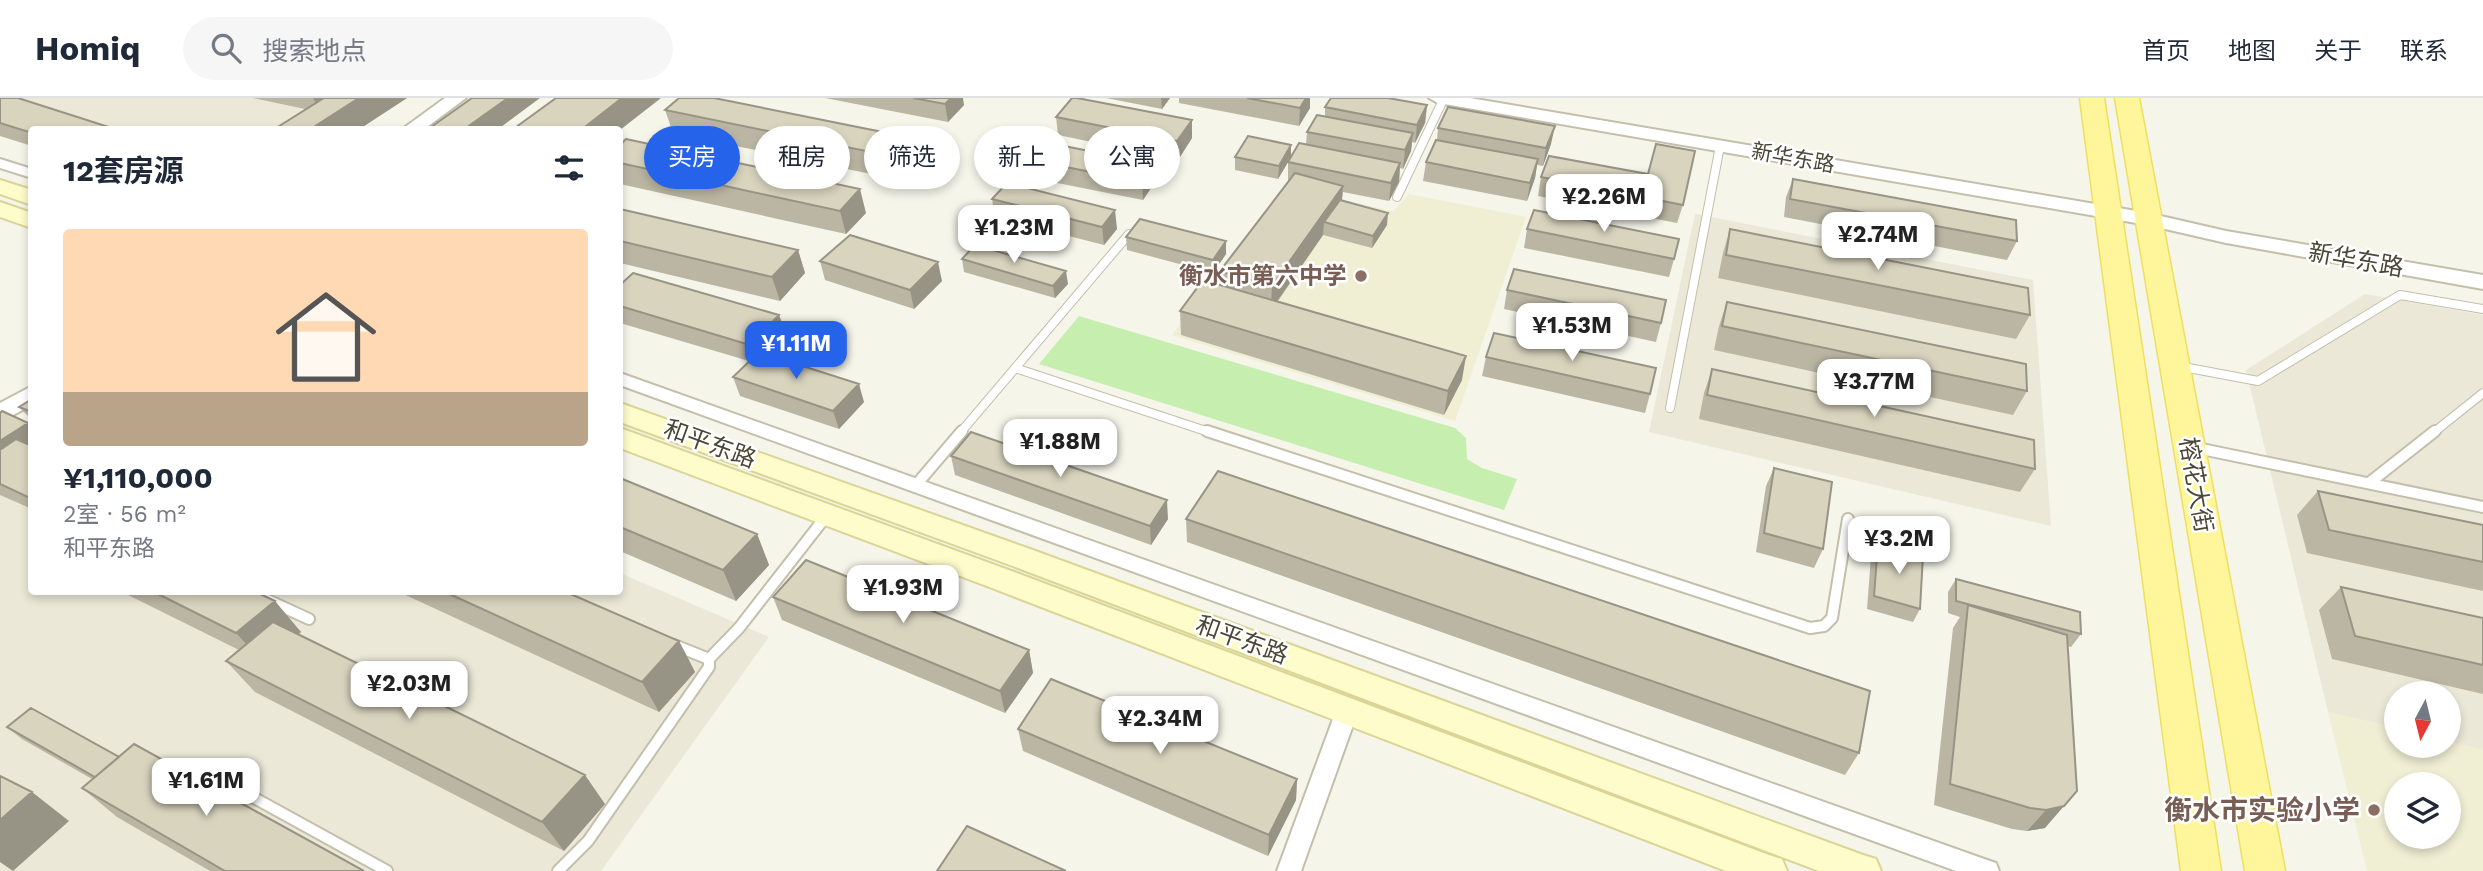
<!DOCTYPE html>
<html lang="zh">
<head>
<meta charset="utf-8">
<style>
  body { margin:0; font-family:"Work Sans","Noto Sans SC",sans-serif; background:#f6f6f7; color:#1f2937; height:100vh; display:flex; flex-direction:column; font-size:26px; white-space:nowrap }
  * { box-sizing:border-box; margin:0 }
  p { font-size:23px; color:#747a83 }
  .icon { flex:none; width:38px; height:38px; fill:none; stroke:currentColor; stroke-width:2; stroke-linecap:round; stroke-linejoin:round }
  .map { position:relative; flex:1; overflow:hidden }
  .side { position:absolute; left:28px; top:28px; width:595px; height:469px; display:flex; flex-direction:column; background:#fff; border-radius:7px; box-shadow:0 4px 10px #0003 }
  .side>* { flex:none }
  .banner { position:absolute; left:644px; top:28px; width:665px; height:63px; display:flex; gap:14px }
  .needle { width:46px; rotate:187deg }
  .controls { position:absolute; left:2384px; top:583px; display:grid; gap:14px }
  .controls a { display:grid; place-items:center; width:77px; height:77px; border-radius:50%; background:#fff; box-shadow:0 4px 10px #0003; font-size:35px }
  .price { position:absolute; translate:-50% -60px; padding:0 16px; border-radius:14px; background:#fff; color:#222; font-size:23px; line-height:46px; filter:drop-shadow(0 2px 4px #0008) }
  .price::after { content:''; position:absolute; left:50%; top:42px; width:21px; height:16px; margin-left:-10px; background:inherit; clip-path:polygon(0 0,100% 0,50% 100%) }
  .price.current { background:#2563eb; color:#fff }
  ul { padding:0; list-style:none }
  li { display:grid; align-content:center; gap:14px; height:371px; padding:0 35px }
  li span { display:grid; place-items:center; height:217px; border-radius:7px; color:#555 }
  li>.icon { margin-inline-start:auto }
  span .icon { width:126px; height:126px; fill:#fffc; stroke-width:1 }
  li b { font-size:30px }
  h2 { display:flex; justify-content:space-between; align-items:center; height:84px; padding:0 35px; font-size:30px }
  .tag { padding:0 24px; border-radius:32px; background:#fff; box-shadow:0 4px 10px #0003; font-size:24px; line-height:63px }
  .tag.current { background:#2563eb; color:#fff }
  header { display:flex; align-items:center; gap:42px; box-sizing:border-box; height:98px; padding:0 35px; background:#fff; border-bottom:2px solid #e0e1e3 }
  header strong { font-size:33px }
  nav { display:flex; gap:38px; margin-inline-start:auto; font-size:24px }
  .search { width:490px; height:63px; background:#f6f6f7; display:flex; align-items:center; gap:18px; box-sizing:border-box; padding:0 24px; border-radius:38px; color:#747a83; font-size:26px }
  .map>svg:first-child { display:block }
</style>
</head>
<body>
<header>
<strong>Homiq</strong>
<div class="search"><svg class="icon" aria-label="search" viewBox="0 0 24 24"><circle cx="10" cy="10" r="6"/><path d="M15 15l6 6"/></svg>搜索地点</div>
<nav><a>首页</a><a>地图</a><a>关于</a><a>联系</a></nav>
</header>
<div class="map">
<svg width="2483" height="773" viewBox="0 0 2483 773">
  <rect width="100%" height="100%" fill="#f6f5ea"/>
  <path fill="#ebe8d7" d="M0,0h366l-50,32 -234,-1z
    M1695,116l338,66 18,246 -402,-94z
    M2365,196l118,21v435l-35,-9v-48h-52v35l-68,-16 -82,-342z
    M31,327l1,167h588v-19l149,64 -168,234h-601v-425z"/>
  <path fill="#f0eed3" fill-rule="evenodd" d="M1284,89l109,24 16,-17 117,23 -71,204 -283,-86z
    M2328,614l68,16v18h52v-5l35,9v121h-116zM2396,686h52v52h-52z"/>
  <path fill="#c6eeaf" d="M1079,218l376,112 11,10 1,21 15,9 35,11 -13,31 -465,-146z"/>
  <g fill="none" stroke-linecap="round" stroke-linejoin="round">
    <defs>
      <path id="service-far1" d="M1397,99l47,-99
        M2178,268l80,15 142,-86 83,14
        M1015,270l197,65
        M1670,310l50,-262
        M960,335l169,-199
        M2433,335l50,-40"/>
      <path id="service" d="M1207,333l603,197 14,-2 8,-8 16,-99
        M2192,349l291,60
        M2369,385l66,-52
        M916,387l46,-54
        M250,494l59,27
        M709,561l30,-31 88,-113
        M198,669l189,104
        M558,773l30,-30 121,-174v-8l-35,-14"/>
      <path id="minor" d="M0,61l32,10v9l-32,-10z
        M620,275l1367,487 9,3 3,8h-43l-1336,-486z
        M1347,604l8,2 3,7 -57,160h-24l59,-160 3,-7z"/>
      <path id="tertiary" d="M445,0h21l-43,32h-22z
        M1429,0h41l678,115 78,18 257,44v14l-257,-46 -78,-18 -710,-122z
        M32,288v19l-32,17v-19z"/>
      <path id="secondary" d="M0,82l32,10v15l-32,-11z
        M0,104l32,11v15l-32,-11z
        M620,305l410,146 833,306 13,4 5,12h-62l-809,-306 -390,-143z
        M620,330l394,144 755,283 13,4 5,12h-61l-734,-283 -372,-140z"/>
      <path id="primary" d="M2080,0h24l117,773h-40z
        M2115,0h24l146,773h-40z"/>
    </defs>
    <use href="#service-far1" stroke="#c3bfab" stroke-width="10"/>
    <use href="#service" stroke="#c3bfab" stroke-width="14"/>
    <use href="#minor" stroke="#c3bfab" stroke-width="4"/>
    <use href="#tertiary" stroke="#c3bfab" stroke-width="4"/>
    <use href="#secondary" stroke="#dad596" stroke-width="4"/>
    <use href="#primary" stroke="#efdf5f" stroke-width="3"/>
    <use href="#service-far1" stroke="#fff" stroke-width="8"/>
    <use href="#service" stroke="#fff" stroke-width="10"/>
    <use href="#minor" fill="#fff" fill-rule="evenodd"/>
    <use href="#tertiary" fill="#fff" fill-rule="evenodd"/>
    <use href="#secondary" fill="#fffccb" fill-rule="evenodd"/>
    <use href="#primary" fill="#fff59a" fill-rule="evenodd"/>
  </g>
  <path fill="#bbb6a3" d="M0,0l32,32v16l-32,-10z
    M253,0h154l-49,32h-85l32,-21z
    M825,0h126l13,7 -16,17z
    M1106,0h64l-8,11z
    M1179,0h131v10l-11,18 -120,-23z
    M1427,7l-2,18 -10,20 -3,-1 -1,9 -8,18 -3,-1 -1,14 -10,19 -46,-9 -1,8 45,25 -15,23 -49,-13 -45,66 184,79 -18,35 -263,-80 -1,-24 40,-26v-14l69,-90h-1v-19l18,-17 1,-13 18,-16v-9z
    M665,12l257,52 -17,19 -232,-48z
    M1056,19l136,21 -14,22 -120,-25z
    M1438,30l113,16 -8,22 -6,-1 -2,13 -8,23 -104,-20 3,-19 11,-22z
    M620,47l246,68 -20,21 -226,-50z
    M1291,47v12l-13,22 -43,-9v-13z
    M1030,62l125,22 -12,18 -111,-22z
    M1648,76l35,31 -6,18 -139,-27 3,-19z
    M1793,81l224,62 -10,19 -223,-43 2,-20z
    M992,101l125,30 -13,16 -109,-28z
    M620,111l178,41 7,23 -25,28 -160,-38z
    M1527,131l147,30 -5,18 -145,-29z
    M1730,131l300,86 -14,24 -298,-61 5,-25z
    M1126,139l100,17 -13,19 -86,-23z
    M962,161l106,25 -13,14 -91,-26z
    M820,163l122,20 -28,28 -89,-29z
    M620,187l166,48 -20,21 98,48 -25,27 -99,-33 -7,-19 16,-16 -129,-38z
    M1507,192l154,33 -5,19 -152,-33z
    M1727,204l300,89 -14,24 -299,-65 5,-24z
    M1486,259l164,37 -5,19 -163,-37z
    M1712,271l323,100 -15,23 -321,-73 5,-26z
    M32,301v21l-13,-13z
    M0,315l32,13v83l-32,-14z
    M951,358l217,63 -17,26 -196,-70z
    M1774,370l49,81 -9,19 -58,-16 10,-66z
    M620,380l137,56 12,31 -33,36 -116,-50z
    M2318,393l165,34v66l-176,-38 -10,-38z
    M1186,421l673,234 -14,22 -658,-233z
    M1878,445l42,66 -7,13 -46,-13 4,-53z
    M1956,481l125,55 -10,13 -4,-1 -22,182 -18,3 -15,-2 -78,-24 19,-177 7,-11 -12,-4v-21z
    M2341,489l142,31v76l-151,-35 -13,-49z
    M122,494h134l45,40 -2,2 306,170 -41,47 -309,-159 -29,-31 13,-11z
    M399,494h167l113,49 16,31 -36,40z
    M773,499l256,53 4,23 -28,40 -223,-93z
    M7,629l112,30 245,114h-154l-93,-54 -35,-29 10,-9 -70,-40z
    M1018,631l279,50 -1,21 -28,56 -245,-105z"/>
  <path fill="#989485" d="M313,0h31l-23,15z
    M359,0h48l-49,32h-49z
    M508,0h32l-43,32h-34z
    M622,0h39l-41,32h-39z
    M951,0h12l1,7 -16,17 -3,-18z
    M1161,0h9l-8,11z
    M1306,0h4v10l-11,18 1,-18z
    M1427,7l-2,18 -10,20 2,-18z
    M1192,22v18l-14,22 -1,-19z
    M1555,28l-4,18 -8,22 3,-18z
    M1413,35l-2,18 -8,18 2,-19z
    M917,41l5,23 -17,19 -5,-23z
    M1291,47v12l-13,22 1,-13z
    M1538,61l-3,19 -8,23 3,-18z
    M1400,65l-1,19 -10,19 2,-18z
    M1154,66l1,18 -12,18 -1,-18z
    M1343,88l-2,23 -17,13 -1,13 -52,75 1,-24z
    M860,91l6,24 -20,21 -6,-23z
    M1115,112l2,19 -13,16 -2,-18z
    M1388,115l-1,12 -15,23 1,-12z
    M1226,143v13l-13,19v-13z
    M798,152l7,23 -25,28 -8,-24z
    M938,164l4,19 -28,28 -4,-19z
    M1066,173l2,13 -13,14 -2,-12z
    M779,217l7,18 -30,30 -6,-18z
    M1466,258l-4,24 -18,35 4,-24z
    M859,286l5,18 -25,27 -6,-18z
    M28,325l4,3v33l-32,21v-39z
    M1167,402l1,19 -17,26 -1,-19z
    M757,436l12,31 -33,36 -13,-31z
    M275,503l26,31 -37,31 -28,-30z
    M679,543l16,31 -36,40 -17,-30z
    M1029,552l4,23 -28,40 -5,-22z
    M585,677l20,29 -41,47 -22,-29z
    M1297,681l-1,21 -28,56 1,-21z
    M32,694l37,29 -56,50 -13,-9v-42z
    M2064,708l-19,22 -18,3 19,-21z"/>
  <path fill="#d9d4be" stroke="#989485" stroke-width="2" d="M0,0h18l100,32h-86v3l-32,-10z
    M324,0h35l-50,32h-36z
    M472,0h36l-45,32h-36z
    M556,0h66l-41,32h-69z
    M679,0h35l203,41 -17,19 -235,-48z
    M913,0h38l-6,6z
    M1072,0h5l115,22 -15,21 -121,-24z
    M1247,0h59l-6,10z
    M1331,0h57l39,7 -10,20 -92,-18z
    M1448,9l107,19 -9,22 -108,-20z
    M1317,17l96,18 -8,17 -98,-18z
    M1248,38l43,9 -12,21 -44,-9z
    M626,41l234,50 -20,22 -220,-48v-18z
    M1436,42l102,19 -8,24 -104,-21z
    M1044,44l110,22 -12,18 -112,-22z
    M1299,45l101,20 -9,20 -103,-21z
    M1656,46l39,7 -12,54 -142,-28 8,-21 99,18z
    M1295,75l48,13 -71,100 -52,-15z
    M1793,81l223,41 1,21 -227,-42z
    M1007,85l108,27 -13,17 -110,-28z
    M1340,102l48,13 -15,23 -49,-14z
    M620,111l178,41 -26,27 -152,-36z
    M1534,112l145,29 -5,20 -147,-30z
    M1140,121l86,22 -13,19 -87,-23z
    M1730,131l298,59 2,27 -304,-60z
    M850,137l88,27 -28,28 -90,-29z
    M975,147l91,26 -13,15 -91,-27z
    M1514,171l152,31 -5,23 -154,-33z
    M633,175l146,42 -29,30 -130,-39v-21z
    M1203,182l263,76 -18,35 -268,-80z
    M1727,204l299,62 1,27 -305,-65z
    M1494,235l162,35 -6,26 -164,-37z
    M759,254l100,32 -26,27 -100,-34z
    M1712,271l322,71 1,29 -328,-74z
    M32,301v13l-13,-5z
    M2,313l26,12 -28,18v-28z
    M971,334l196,68 -17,26 -199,-70z
    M16,341l16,7v53l-32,-15v-34z
    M1774,370l58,14 -9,67 -59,-16z
    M1218,373l652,220 -11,62 -673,-234z
    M620,380l137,56 -34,36 -103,-43z
    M2318,393l165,34v37l-154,-32z
    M1878,445l45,12 -3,54 -46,-13z
    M806,462l223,90 -29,41 -227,-94z
    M1956,481l124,33 1,22 -125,-33z
    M2341,489l142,31v47l-128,-29z
    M154,494h102l19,9 -39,32z
    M445,494h121l113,49 -37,41z
    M1968,507l99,30 10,156 -13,15 -18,4 -16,-2 -80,-24z
    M273,524l312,153 -43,47 -316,-161z
    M1051,581l246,100 -28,56 -251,-106z
    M31,610l88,49 -24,20 -88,-50z
    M134,646l230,127h-139l-143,-83z
    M0,678l32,16 -32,28z
    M967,728l99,45h-129z"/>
  <g fill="#8d6e63" stroke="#fff" stroke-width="2.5">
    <circle cx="1361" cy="178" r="7"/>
    <circle cx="2374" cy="712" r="7"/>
  </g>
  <g text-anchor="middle" stroke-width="5" stroke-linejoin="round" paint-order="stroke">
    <g font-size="21" fill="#4b4737" stroke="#fff">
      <text transform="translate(1793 60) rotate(10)" y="7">新华东路</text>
    </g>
    <g font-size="24" fill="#4b4737" stroke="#fff">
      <text transform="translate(2356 162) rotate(10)" y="8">新华东路</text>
      <text transform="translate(710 346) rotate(20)" y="8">和平东路</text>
      <text transform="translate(2196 387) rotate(80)" y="8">榕花大街</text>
      <text transform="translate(1242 542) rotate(20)" y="8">和平东路</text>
    </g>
    <g font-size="24" font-weight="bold" fill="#785e54" stroke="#fff" text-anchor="end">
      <text x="1347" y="186">衡水市第六中学</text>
    </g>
    <g font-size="28" font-weight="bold" fill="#785e54" stroke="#fff" text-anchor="end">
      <text x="2360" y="722">衡水市实验小学</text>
    </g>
  </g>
</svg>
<div class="controls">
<a><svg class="needle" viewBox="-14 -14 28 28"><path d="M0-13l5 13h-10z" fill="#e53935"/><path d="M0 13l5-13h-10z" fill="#747a83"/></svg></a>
<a><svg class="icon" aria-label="layers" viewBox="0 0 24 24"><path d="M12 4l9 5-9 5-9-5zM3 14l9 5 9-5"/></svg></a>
</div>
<b class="price" style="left:1604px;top:136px">¥2.26M</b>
<b class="price" style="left:1014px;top:167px">¥1.23M</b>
<b class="price" style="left:1878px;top:174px">¥2.74M</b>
<b class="price" style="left:1572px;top:265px">¥1.53M</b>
<b class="price current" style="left:796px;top:283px">¥1.11M</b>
<b class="price" style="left:1874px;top:321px">¥3.77M</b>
<b class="price" style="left:1060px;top:381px">¥1.88M</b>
<b class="price" style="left:1899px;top:478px">¥3.2M</b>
<b class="price" style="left:903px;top:527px">¥1.93M</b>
<b class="price" style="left:409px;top:623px">¥2.03M</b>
<b class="price" style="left:1160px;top:658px">¥2.34M</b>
<b class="price" style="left:206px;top:720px">¥1.61M</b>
<div class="banner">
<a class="tag current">买房</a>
<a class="tag">租房</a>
<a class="tag">筛选</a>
<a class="tag">新上</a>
<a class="tag">公寓</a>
</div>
<section class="side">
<h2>12套房源<svg class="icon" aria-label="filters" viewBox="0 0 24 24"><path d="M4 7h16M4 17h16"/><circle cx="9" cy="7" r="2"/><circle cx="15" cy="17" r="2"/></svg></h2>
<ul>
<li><span style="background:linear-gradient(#ffd9b3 75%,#b9a48a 0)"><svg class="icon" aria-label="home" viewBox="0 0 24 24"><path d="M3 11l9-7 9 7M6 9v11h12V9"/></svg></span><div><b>¥1,110,000</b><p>2室 · 56 m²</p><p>和平东路</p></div></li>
</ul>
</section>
</div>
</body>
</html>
